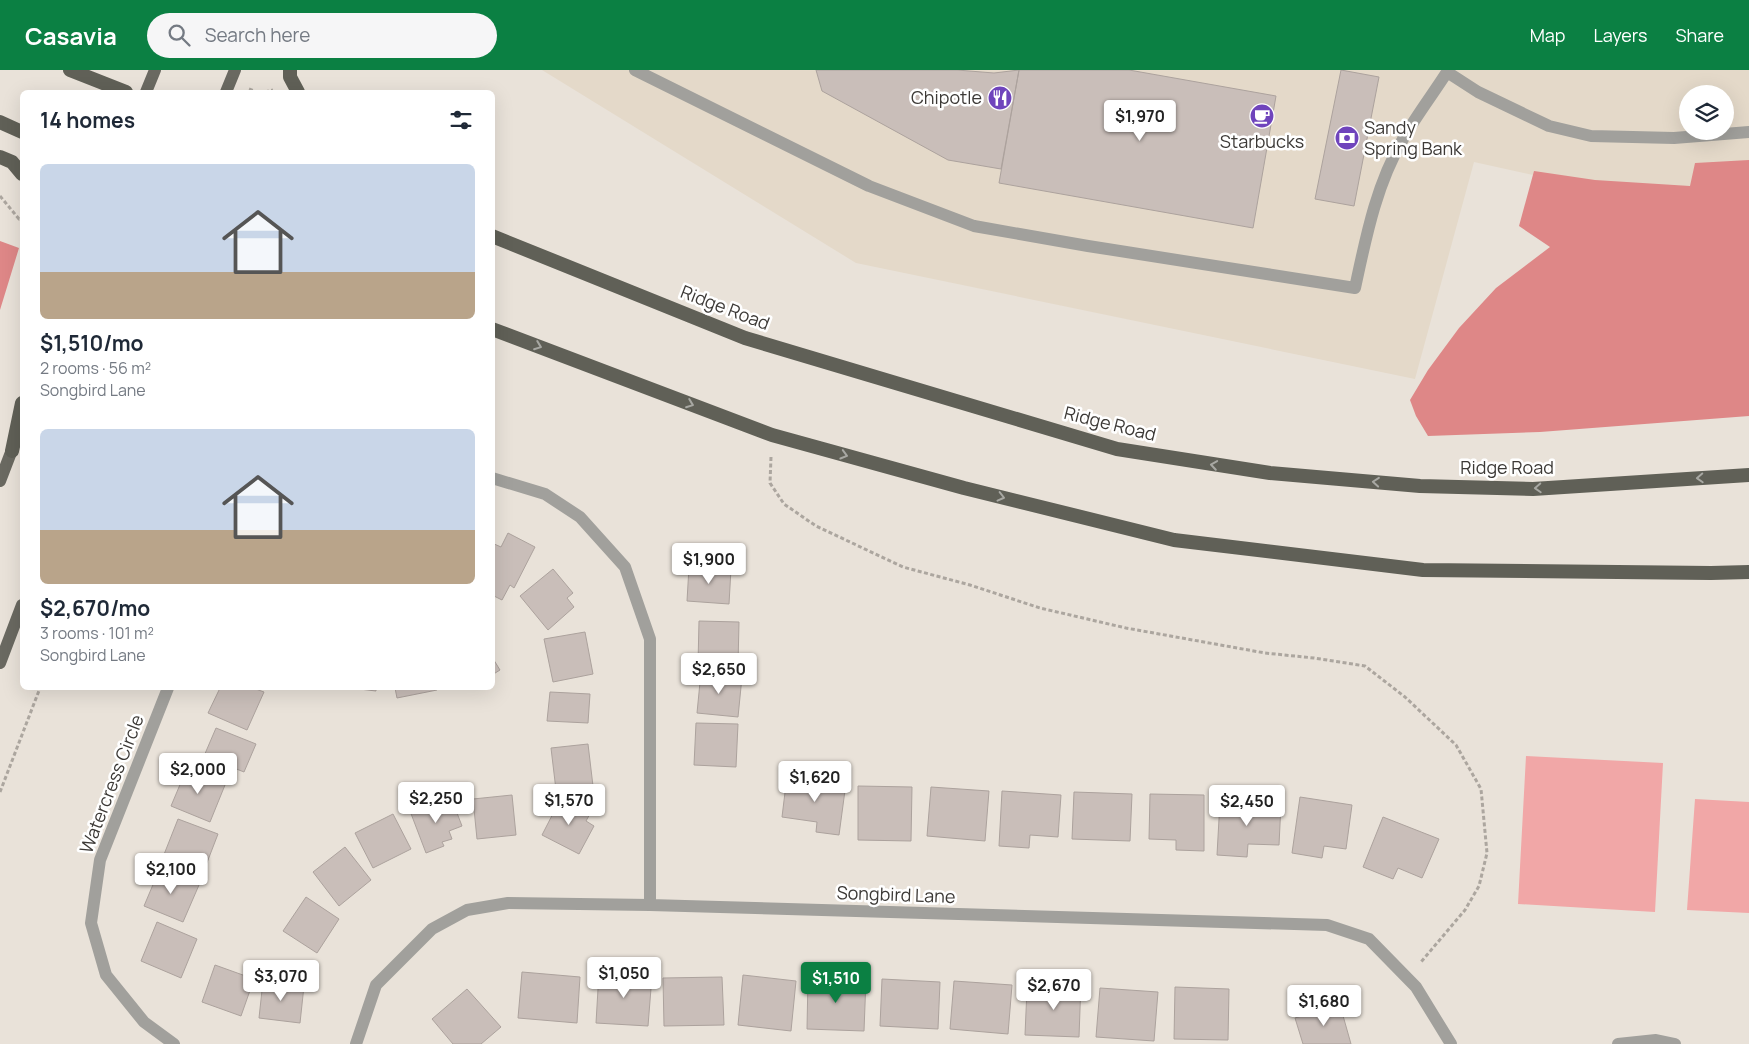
<!DOCTYPE html>
<html lang="en">
<head>
<meta charset="utf-8">
<style>
  body { margin:0; font-family:Manrope,sans-serif; background:#f6f6f7; color:#1f2937; height:100vh; display:flex; flex-direction:column; font-size:19px; white-space:nowrap }
  * { box-sizing:border-box; margin:0 }
  p { font-size:16px; color:#747a83 }
  .icon { flex:none; width:28px; height:28px; fill:none; stroke:currentColor; stroke-width:2; stroke-linecap:round; stroke-linejoin:round }
  .map { position:relative; flex:1; overflow:hidden }
  .panel { position:absolute; left:20px; top:20px; width:475px; height:600px; display:flex; flex-direction:column; background:#fff; border-radius:8px; box-shadow:0 5px 20px #0002 }
  .panel>* { flex:none }
  .fabs { position:absolute; left:1679px; top:15px; display:grid; gap:10px }
  .fabs a { display:grid; place-items:center; width:55px; height:55px; border-radius:50%; background:#fff; box-shadow:0 5px 20px #0002; font-size:25px }
  .price { position:absolute; translate:-50% -42px; padding:0 11px; border-radius:5px; background:#fff; color:#222; font-size:16px; line-height:32px; filter:drop-shadow(0 1px 2px #0008) }
  .price::after { content:''; position:absolute; left:50%; top:30px; width:15px; height:11px; margin-left:-8px; background:inherit; clip-path:polygon(0 0,100% 0,50% 100%) }
  .price.current { background:#0b8043; color:#fff }
  ul { padding:0; list-style:none }
  li { display:grid; align-content:center; gap:10px; height:265px; padding:0 20px }
  li span { display:grid; place-items:center; height:155px; border-radius:8px; color:#555 }
  li>.icon { margin-inline-start:auto }
  span .icon { width:90px; height:90px; fill:#fffc; stroke-width:1 }
  li b { font-size:21px }
  h2 { display:flex; justify-content:space-between; align-items:center; height:60px; padding:0 20px; font-size:21px }
  header { display:flex; align-items:center; gap:30px; box-sizing:border-box; height:70px; padding:0 25px; background:#0b8043; color:#fff }
  header strong { font-size:24px }
  nav { display:flex; gap:28px; margin-inline-start:auto; font-size:18px }
  .search { width:350px; height:45px; background:#f6f6f7; display:flex; align-items:center; gap:12px; box-sizing:border-box; padding:0 18px; border-radius:28px; color:#747a83; font-size:19px }
  .map>svg:first-child { display:block }
</style>
</head>
<body>
<header>
<strong>Casavia</strong>
<div class="search"><svg class="icon" aria-label="search" viewBox="0 0 24 24"><circle cx="10" cy="10" r="6"/><path d="M15 15l6 6"/></svg>Search here</div>
<nav><a>Map</a><a>Layers</a><a>Share</a></nav>
</header>
<div class="map">
<svg width="1749" height="974" viewBox="0 0 1749 974">
  <rect width="100%" height="100%" fill="#e9e2d9"/>
  <path fill="#e4d9c9" fill-rule="evenodd" d="M542,0h1207v133l-80,2 -195,-43 -59,217 -559,-116zM1688,24h37v37h-37z"/>
  <path fill="#f1a7a7" d="M1526,686l137,7 -8,149 -137,-8z
    M1695,729l54,3v111l-62,-3z"/>
  <path fill="#de8787" d="M1749,90v256l-209,16 -112,4 -12,-20 -6,-16 18,-30 31,-42 37,-40 54,-41 -31,-21 15,-55 61,9 95,6 5,-23z
    M0,171l19,7 -19,62z"/>
  <path fill="#c9beb9" stroke="#aca29d" d="M816,0h141l37,3 25,-3 -18,99 -53,-9 -126,-69z
    M1019,0h110l147,26 -23,132 -254,-45z
    M1341,0l38,7 -25,129 -39,-7z
    M508,463l27,14 -21,41 -4,-3 -8,15 -10,-5v-52l9,4z
    M689,497l42,2 -2,35 -42,-3z
    M553,499l20,24 -6,5 7,9 -26,23 -28,-34z
    M699,551l40,1 -1,43 -40,-1z
    M585,562l8,42 -40,8 -9,-43z
    M492,587l8,13 -8,5z
    M701,602l41,5 -4,40 -41,-4z
    M220,618h33l11,4 -17,38 -39,-17z
    M351,618h25v3z
    M395,618h41l1,2 -40,8z
    M550,622l40,2 -2,29 -41,-2z
    M696,653l42,1 -2,43 -42,-2z
    M216,658l40,16 -12,28 -40,-16z
    M588,674l5,42 -37,4 -5,-42z
    M187,698l38,17 -15,37 -39,-16z
    M787,706l59,7 -7,52 -23,-3 1,-10 -35,-5z
    M858,716l54,1 -1,54 -53,-1z
    M931,717l58,4 -4,50 -58,-5z
    M1002,721l59,4 -3,42 -28,-2 -1,13 -30,-2z
    M1074,722l58,2 -2,47 -58,-2z
    M1150,724l54,1v56l-28,-1v-10l-27,-1z
    M512,725l4,40 -39,4 -4,-40z
    M562,726l29,16 -5,9 8,5 -15,28 -37,-19z
    M1300,727l52,8 -6,44 -22,-3 -2,12 -30,-5z
    M439,730l2,4 11,-4 10,26 -13,5 3,8 -10,3 2,4 -18,7 -16,-42z
    M1220,731l61,3 -2,41 -31,-1 -1,13 -30,-2z
    M393,744l18,35 -38,19 -18,-35z
    M1383,747l56,22 -17,39 -24,-10 -5,11 -30,-12z
    M178,749l40,15 -15,39 -40,-16z
    M345,777l26,33 -32,26 -26,-34z
    M160,798l39,17 -16,37 -39,-16z
    M306,827l33,22 -22,34 -34,-22z
    M157,852l40,17 -16,39 -40,-17z
    M215,895l39,14 -13,37 -39,-14z
    M522,902l58,5 -3,46 -59,-5z
    M599,902l53,4 -4,50 -52,-3z
    M743,905l53,6 -5,50 -53,-6z
    M722,907l2,48 -60,1 -1,-48z
    M808,908l58,1 -2,52 -57,-2z
    M882,909l58,3 -2,47 -58,-3z
    M263,911l41,5 -4,37 -41,-5z
    M954,911l58,4 -4,49 -58,-5z
    M1053,911l28,1 -2,55 -54,-2 2,-46 26,1z
    M1175,917l54,2 -1,51 -54,-1z
    M1100,918l58,4 -4,49 -58,-4z
    M467,919l34,38 -20,17h-28l-21,-25z
    M1340,935l11,39h-48l-8,-26z"/>
  <g fill="none" stroke-linecap="round" stroke-linejoin="round">
    <path stroke="#aca69f" stroke-width="3" stroke-dasharray="4 2.5" stroke-linecap="butt" d="M249,19l8,3
      M265,22l8,-2
      M0,126l19,23 3,-1
      M771,387l-1,26 14,21 32,22 87,41 67,18 70,23 86,20 139,25 49,5 51,8 40,31 51,48 25,44 6,64 -8,33 -14,24 -44,52
      M0,722l40,-104"/>
    <path stroke="#a1a09c" stroke-width="12" d="M635,0l234,116 105,40 114,20 267,42c11,-51 21,-103 48,-149 13,-23 30,-45 44,-67l31,20 71,34 42,10 83,2 75,-6"/>
    <path stroke="#a1a09c" stroke-width="12" d="M492,408l53,16 35,23 45,50 25,72v266
      M168,618l-68,172 -9,63 15,52 38,47 30,22
      M356,974l20,-59 56,-56 35,-19 41,-7 142,2 677,20 42,14 47,48 35,57
      M1618,974l38,-4 19,4"/>
    <path stroke="#6a6961" stroke-width="12" d="M146,22l9,-22
      M226,22l9,-22
      M0,411l15,-39
      M0,593l22,-58"/>
    <path stroke="#606057" stroke-width="14" d="M70,0l56,22
      M290,0v7l8,15
      M0,52l22,10
      M0,87l12,5 10,12
      M492,166l253,102 372,111 153,24 150,13 113,3 216,-14
      M492,259l280,106 192,53 210,52 249,30 288,3 38,-1
      M12,381l10,-48"/>
  </g>
  <defs><path id="oneway-chevron" d="M-2-3.5L2.5 0L-2 3.5" fill="none" stroke-width="1.6" stroke-linecap="round" stroke-linejoin="round" transform="scale(1.25)"/></defs>
  <g stroke="#a8a8a3">
    <use href="#oneway-chevron" transform="translate(538 276) rotate(21)"/>
    <use href="#oneway-chevron" transform="translate(690 334) rotate(21)"/>
    <use href="#oneway-chevron" transform="translate(844 385) rotate(16)"/>
    <use href="#oneway-chevron" transform="translate(1214 395) rotate(-171)"/>
    <use href="#oneway-chevron" transform="translate(1700 408) rotate(177)"/>
    <use href="#oneway-chevron" transform="translate(1376 412) rotate(-175)"/>
    <use href="#oneway-chevron" transform="translate(1538 418) rotate(177)"/>
    <use href="#oneway-chevron" transform="translate(1001 427) rotate(14)"/>
  </g>
  <defs>
    <symbol id="restaurant-disc" viewBox="-11 -11 22 22"><circle r="9.5" fill="#6f44bc" stroke="#fff"/><path d="M-5-6h1v4h1v-4h1v4h1v-4h1v5L-1.5 .5V6h-2V.5L-5-1ZM5-6V6H3V1.5H1.5Q1.5-4 5-6Z" fill="#fff"/></symbol>
    <symbol id="cafe-disc" viewBox="-11 -11 22 22"><circle r="9.5" fill="#6f44bc" stroke="#fff"/><path d="M-5.5-4.5H6V0H3Q3 3.5 0 3.5H-2.5Q-5.5 3.5-5.5 0ZM3-3.2v2h1.7v-2ZM-6 4.5H4V6H-6Z" fill="#fff"/></symbol>
    <symbol id="bank-disc" viewBox="-11 -11 22 22"><circle r="9.5" fill="#6f44bc" stroke="#fff"/><path d="M-6-4H6V4H-6ZM0-2.3a2.3 2.3 0 1 0 0 4.6a2.3 2.3 0 1 0 0-4.6Z" fill="#fff"/></symbol>
  </defs>
  <g fill-rule="evenodd">
    <use href="#restaurant-disc" x="986" y="14" width="28" height="28"/>
    <use href="#cafe-disc" x="1248" y="32" width="28" height="28"/>
    <use href="#bank-disc" x="1333" y="54" width="28" height="28"/>
  </g>
  <g text-anchor="middle" stroke-width="5" stroke-linejoin="round" paint-order="stroke">
    <g font-size="18" fill="#3c3936" stroke="#fff" text-anchor="end">
      <text x="982" y="34">Chipotle</text>
      <text x="1364" y="64" text-anchor="start">Sandy<tspan x="1364" dy="21">Spring Bank</tspan></text>
      <text x="1262" y="78" text-anchor="middle">Starbucks</text>
    </g>
    <g font-size="18" fill="#3c3936" stroke="#fff">
      <text transform="translate(725 238) rotate(21)" y="6">Ridge Road</text>
      <text transform="translate(1110 354) rotate(14)" y="6">Ridge Road</text>
      <text x="1507" y="404">Ridge Road</text>
      <text transform="translate(112 714) rotate(-69)" y="6">Watercress Circle</text>
      <text transform="translate(896 825) rotate(2)" y="6">Songbird Lane</text>
    </g>
  </g>
</svg>
<div class="fabs">
<a><svg class="icon" aria-label="layers" viewBox="0 0 24 24"><path d="M12 4l9 5-9 5-9-5zM3 14l9 5 9-5"/></svg></a>
</div>
<b class="price" style="left:1140px;top:72px">$1,970</b>
<b class="price" style="left:709px;top:515px">$1,900</b>
<b class="price" style="left:719px;top:625px">$2,650</b>
<b class="price" style="left:198px;top:725px">$2,000</b>
<b class="price" style="left:815px;top:733px">$1,620</b>
<b class="price" style="left:436px;top:754px">$2,250</b>
<b class="price" style="left:569px;top:756px">$1,570</b>
<b class="price" style="left:1247px;top:757px">$2,450</b>
<b class="price" style="left:171px;top:825px">$2,100</b>
<b class="price" style="left:624px;top:929px">$1,050</b>
<b class="price" style="left:281px;top:932px">$3,070</b>
<b class="price current" style="left:836px;top:934px">$1,510</b>
<b class="price" style="left:1054px;top:941px">$2,670</b>
<b class="price" style="left:1324px;top:957px">$1,680</b>
<section class="panel">
<h2>14 homes<svg class="icon" aria-label="filters" viewBox="0 0 24 24"><path d="M4 7h16M4 17h16"/><circle cx="9" cy="7" r="2"/><circle cx="15" cy="17" r="2"/></svg></h2>
<ul>
<li><span style="background:linear-gradient(#c9d6e8 70%,#b9a48a 0)"><svg class="icon" aria-label="home" viewBox="0 0 24 24"><path d="M3 11l9-7 9 7M6 9v11h12V9"/></svg></span><div><b>$1,510/mo</b><p>2 rooms · 56 m²</p><p>Songbird Lane</p></div></li>
<li><span style="background:linear-gradient(#c9d6e8 65%,#b9a48a 0)"><svg class="icon" aria-label="home" viewBox="0 0 24 24"><path d="M3 11l9-7 9 7M6 9v11h12V9"/></svg></span><div><b>$2,670/mo</b><p>3 rooms · 101 m²</p><p>Songbird Lane</p></div></li>
</ul>
</section>
</div>
</body>
</html>
